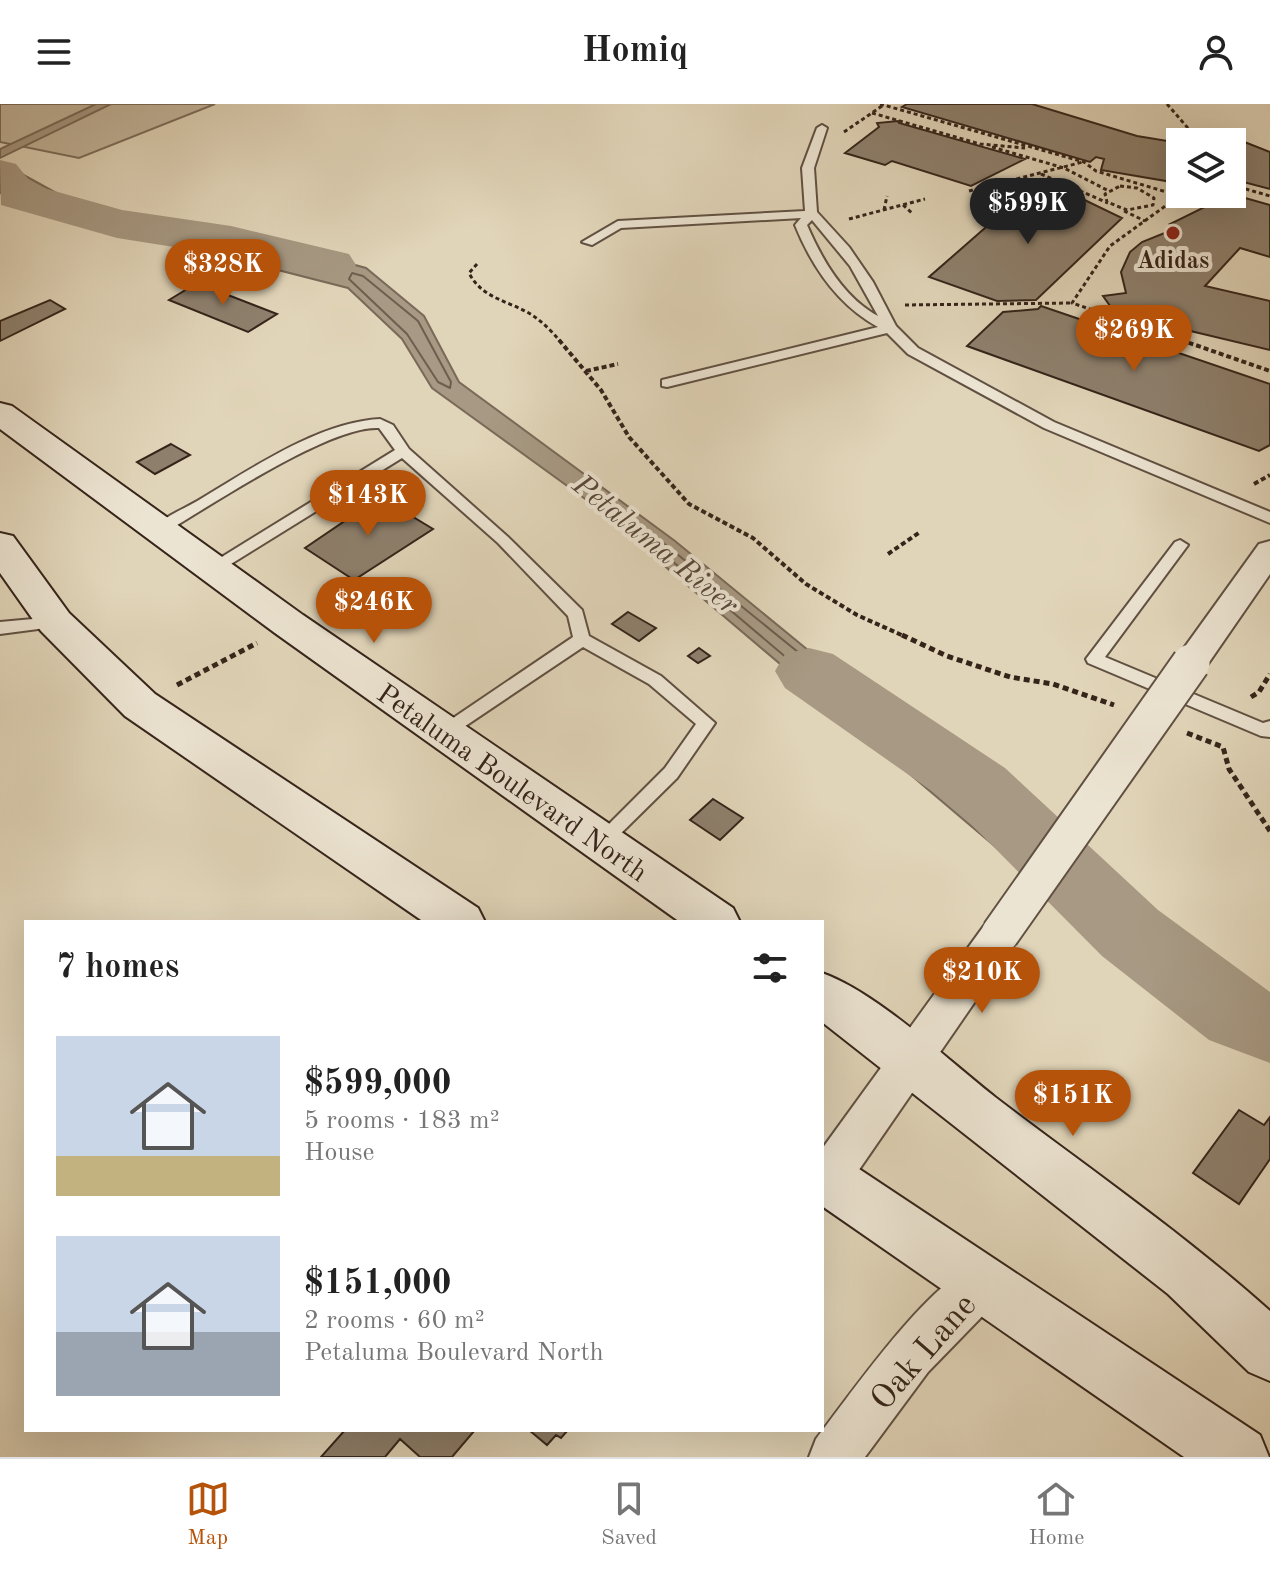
<!DOCTYPE html>
<html lang="en">
<head>
<meta charset="utf-8">
<style>
  body { margin:0; font-family:"Old Standard TT",serif; background:#f2f2f2; color:#222; height:100vh; display:flex; flex-direction:column; font-size:30px; white-space:nowrap }
  * { box-sizing:border-box; margin:0 }
  p { font-size:26px; color:#767676 }
  .icon { flex:none; width:44px; height:44px; fill:none; stroke:currentColor; stroke-width:2; stroke-linecap:round; stroke-linejoin:round }
  .map { position:relative; flex:1; overflow:hidden }
  .sheet { position:absolute; left:24px; top:816px; width:800px; height:512px; display:flex; flex-direction:column; background:#fff; border-radius:0px; box-shadow:0 8px 32px #0002 }
  .sheet>* { flex:none }
  .tools { position:absolute; left:1166px; top:24px; display:grid; gap:16px }
  .tools a { display:grid; place-items:center; width:80px; height:80px; border-radius:0px; background:#fff; box-shadow:0 8px 32px #0002; font-size:40px }
  .price { position:absolute; translate:-50% -68px; padding:0 18px; border-radius:28px; background:#b45309; color:#fff; font-size:26px; line-height:52px; filter:drop-shadow(0 2px 4px #0008) }
  .price::after { content:''; position:absolute; left:50%; top:48px; width:24px; height:18px; margin-left:-12px; background:inherit; clip-path:polygon(0 0,100% 0,50% 100%) }
  .price.active { background:#222; color:#fff }
  ul { padding:0; list-style:none }
  li { display:flex; align-items:center; gap:24px; height:200px; padding:0 32px }
  li span { display:grid; place-items:center; flex:none; width:224px; height:160px; border-radius:0px; color:#555 }
  li>.icon { margin-inline-start:auto }
  span .icon { width:96px; height:96px; fill:#fffc; stroke-width:1 }
  li b { font-size:34px }
  h2 { display:flex; justify-content:space-between; align-items:center; height:96px; padding:0 32px; font-size:34px }
  header { display:flex; justify-content:space-between; align-items:center; height:104px; padding:0 32px; background:#fff; font-size:36px; font-weight:700 }
  .menu { display:flex; justify-content:space-around; align-items:center; height:112px; border-top:2px solid #e0e0e0; background:#fff; font-size:22px; color:#767676 }
  .menu a { display:grid; justify-items:center; gap:4px }
  .menu .active { color:#b45309 }
  .map>svg:first-child { display:block }
</style>
</head>
<body>
<header><svg class="icon" aria-label="menu" viewBox="0 0 24 24"><path d="M4 6h16M4 12h16M4 18h16"/></svg>Homiq<svg class="icon" aria-label="person" viewBox="0 0 24 24"><circle cx="12" cy="8" r="4"/><path d="M4 21q1-7 8-7t8 7"/></svg></header>
<div class="map">
<svg width="1270" height="1353" viewBox="0 0 1270 1353">
  <rect width="100%" height="100%" fill="#e1d5b9"/>
  <filter id="stains"><feTurbulence type="fractalNoise" baseFrequency=".0025" numOctaves="4"/><feColorMatrix values="0 0 0 0 .2 0 0 0 0 .09 0 0 0 0 .02 0 0 0 .5 -.17"/></filter>
  <radialGradient id="worn" r=".72"><stop offset=".6" stop-color="#630" stop-opacity="0"/><stop offset="1" stop-color="#630" stop-opacity=".3"/></radialGradient>
  <path fill="#c4b79e" stroke="#7c6e5c" stroke-width="2" d="M0,0h215l-136,54 -79,-16z"/>
  <path fill="#a79983" stroke="#796a59" stroke-width="2" d="M96,0h15l-111,54v-9z
    M0,58l69,38 114,39 96,5 87,24 58,48 35,66 216,159 139,114 137,129 319,217v50l-127,-79 -555,-471 -156,-113 -30,-49 -54,-51 -323,-83 -25,-12z"/>
  <path fill="#e1d5b9" d="M1021,723l90,62 -25,40 -86,-74z"/>
  <g fill="none" stroke-linecap="round" stroke-linejoin="round">
    <path stroke="#6e5e4e" stroke-width="2" d="M0,67l40,25 -5,3 -35,-13
      M352,169l11,3 55,45 33,61 -1,6 -12,-6 -31,-48 -58,-55z
      M656,433l153,124 43,41v5l-6,1 -194,-164 -1,-5z
      M1026,758l-38,-33 -1,-5 6,-1 41,27
      M1068,770l192,129
      M1057,784l91,78 60,37
      M1226,899l-72,-45 -24,-20 -1,-5 6,-2 107,72"/>
    <path stroke="#6e5e4e" stroke-width="3" d="M1205,897l65,41
      M1223,897l47,30
      M1239,897l31,16
      M1257,897l13,6"/>
    <path fill="#a79983" fill-rule="evenodd" d="M0,56l16,4 17,21 89,25 109,16 118,28 7,11 -7,11 -18,4 -100,-24 -114,-18 -116,-33z
      M809,544l24,6 172,114 153,142 112,82v71l-61,-23 -107,-84 -149,-150 -168,-118 -10,-17 10,-17z"/>
  </g>
  <path fill="#8e806d" stroke="#35241a" stroke-width="2" d="M907,0h125l105,32 43,7v12l-8,27 -71,-12 3,-11 -8,-2 -6,5 -188,-55z
    M898,17l1,2 126,36 -54,27 -79,-25 -7,4 -40,-12 34,-26 -2,-4z
    M1242,37l28,11v37l-38,-10v-33z
    M1041,75l81,39 -86,82 -39,1 -68,-24z
    M1231,90l39,11v52l-30,-9 -35,38 65,15v49l-138,-33 6,-10 -25,3 -10,-14 23,-3 -5,-21 9,-20 12,-10 35,-14 -7,-4z
    M197,179l80,31 -29,18 -79,-32z
    M50,196l15,9 -65,32v-20z
    M1041,202l229,78v61l-11,6 -292,-105 36,-34 35,-3z
    M171,340l19,11 -35,19 -18,-12z
    M380,393l53,32 -79,51 -49,-32z
    M628,508l28,16 -17,13 -27,-17z
    M699,544l11,8 -12,7 -10,-7z
    M713,695l30,19 -23,22 -30,-20z
    M1239,1006l25,15 6,-8v42l-31,45 -46,-31z
    M345,1326h130l-23,27h-32l-20,-18 -15,18h-64z
    M529,1326h39l-7,8 -5,-3 -9,10z"/>
  <g fill="none" stroke-linecap="round" stroke-linejoin="round">
    <defs>
      <path id="service" d="M822,21l5,3 -13,40 3,44 32,35 24,35 23,44 22,22 136,74 216,90v11l-226,-95 -136,-74 -21,-21 -220,54 -5,-1v-6l216,-53c-40,-22 -66,-60 -83,-102l6,-7 -180,10 -29,17 -10,-3 36,-21 187,-10 -3,-43 15,-40zM812,116l38,46 28,50c-34,-18 -56,-56 -71,-91z
        M380,315l13,6 16,24 99,88 74,73 7,26 72,40 54,47 -38,55 -71,70h-14l-2,-5 75,-75 31,-44 -47,-40 -66,-37 -134,90h-12l-3,-4 3,-4 136,-92 -5,-21 -70,-73 -96,-85 -184,114 -6,1 -8,-5 191,-118 -16,-22c-49,-3 -169,78 -215,105l-5,2 -8,-5c12,-13 33,-21 48,-30 52,-31 120,-78 181,-81z
        M1180,436l8,5 -83,112 158,66 7,-2v16l-9,-1 -173,-73 -2,-4 89,-117z
        M55,513l8,5 -2,4 -61,8v-12z"/>
      <path id="minor" d="M1270,437v33l-67,97 -12,4 -12,-4 -5,-8 5,-8 80,-111z
        M1000,814l14,5 6,11 -6,11 -171,248 -16,6 -5,-2v-48l164,-226z
        M981,1157l17,7 6,16 -6,16 -70,72 -63,85h-56l7,-18c37,-48 111,-156 165,-178z"/>
      <path id="secondary" d="M0,299l12,3 291,209 430,293 7,14h-60l-405,-289 -275,-204z
        M0,429l13,3 56,77 86,81 323,214 7,14h-61l-299,-206 -84,-85 -41,-58z
        M822,869c54,19 126,87 173,124 93,71 188,136 275,214v70l-21,-9 -81,-78 -346,-272z
        M822,1046l19,7 419,278 9,22h-85l-362,-251z"/>
    </defs>
    <use href="#service" stroke="#605042" stroke-width="4"/>
    <use href="#minor" stroke="#605042" stroke-width="4"/>
    <use href="#secondary" stroke="#35241a" stroke-width="4"/>
    <path stroke="#35241a" stroke-width="3" stroke-dasharray="4 3" stroke-linecap="butt" d="M880,0l204,58 12,9 84,25
      M1167,0l33,38
      M872,9l108,31 45,4
      M844,28l38,-26
      M992,43l72,21 43,22
      M1041,70l67,29
      M1232,81l38,11
      M1120,82l17,2 17,10 -1,7 -26,5 -20,-8 -2,-8z
      M969,87l114,-29
      M1182,90l-72,52 -38,57 115,39
      M903,101l10,9
      M884,106l3,-14
      M1124,107l21,10
      M849,115l76,-20
      M477,160l-8,9c13,26 41,28 63,42 11,7 21,18 29,27
      M905,201l167,-2"/>
    <path stroke="#35241a" stroke-width="4" stroke-dasharray="5 3" stroke-linecap="butt" d="M559,236l42,50 28,47 60,67 64,34 53,46 51,31 49,22
      M1181,236l89,31
      M586,267l32,-7
      M1254,380l16,-9
      M888,450l32,-22"/>
    <path stroke="#35241a" stroke-width="5" stroke-dasharray="6 4" stroke-linecap="butt" d="M902,531l45,21 63,21 43,7 61,21
      M177,581l80,-42
      M1251,593l8,-5 11,-18
      M1187,629l36,14 6,22 41,62"/>
    <use href="#service" fill="#ece4d2" fill-rule="evenodd"/>
    <use href="#minor" fill="#ece4d2" fill-rule="evenodd"/>
    <use href="#secondary" fill="#ece4d2" fill-rule="evenodd"/>
    <defs>
      <path id="minor-bridge" d="M1000,830l191,-271"/>
    </defs>
    <use href="#minor-bridge" stroke="#605042" stroke-width="41" stroke-linecap="butt"/>
    <use href="#minor-bridge" stroke="#ece4d2" stroke-width="37"/>
  </g>
  <circle fill="#8f2418" stroke="#ece4d2" stroke-width="3" cx="1173" cy="129" r="8"/>
  <g text-anchor="middle" stroke-width="8" stroke-linejoin="round" paint-order="stroke">
    <g font-size="24" font-weight="bold" fill="#35241a" stroke="#ece4d2">
      <text x="1173" y="164">Adidas</text>
    </g>
    <g font-size="28" fill="#35241a" stroke="#ece4d2">
      <text transform="translate(513 678) rotate(35)" y="10">Petaluma Boulevard North</text>
    </g>
    <g font-size="30" font-style="italic" fill="#57473a" stroke="#ece4d2">
      <text transform="translate(656 440) rotate(39)" y="10">Petaluma River</text>
    </g>
    <g font-size="34" fill="#35241a" stroke="#ece4d2">
      <text transform="translate(922 1247) rotate(-49)" y="12">Oak Lane</text>
    </g>
  </g>
  <rect width="100%" height="100%" filter="url(#stains)"/>
  <rect width="100%" height="100%" fill="url(#worn)"/>
</svg>
<div class="tools">
<a><svg class="icon" aria-label="layers" viewBox="0 0 24 24"><path d="M12 4l9 5-9 5-9-5zM3 14l9 5 9-5"/></svg></a>
</div>
<b class="price active" style="left:1028px;top:142px">$599K</b>
<b class="price" style="left:223px;top:203px">$328K</b>
<b class="price" style="left:1134px;top:269px">$269K</b>
<b class="price" style="left:368px;top:434px">$143K</b>
<b class="price" style="left:374px;top:541px">$246K</b>
<b class="price" style="left:982px;top:911px">$210K</b>
<b class="price" style="left:1073px;top:1034px">$151K</b>
<section class="sheet">
<h2>7 homes<svg class="icon" aria-label="filters" viewBox="0 0 24 24"><path d="M4 7h16M4 17h16"/><circle cx="9" cy="7" r="2"/><circle cx="15" cy="17" r="2"/></svg></h2>
<ul>
<li><span style="background:linear-gradient(#c9d6e8 75%,#c2b280 0)"><svg class="icon" aria-label="home" viewBox="0 0 24 24"><path d="M3 11l9-7 9 7M6 9v11h12V9"/></svg></span><div><b>$599,000</b><p>5 rooms · 183 m²</p><p>House</p></div></li>
<li><span style="background:linear-gradient(#c9d6e8 60%,#9aa5b1 0)"><svg class="icon" aria-label="home" viewBox="0 0 24 24"><path d="M3 11l9-7 9 7M6 9v11h12V9"/></svg></span><div><b>$151,000</b><p>2 rooms · 60 m²</p><p>Petaluma Boulevard North</p></div></li>
</ul>
</section>
</div>
<nav class="menu">
<a class="active"><svg class="icon" aria-label="map" viewBox="0 0 24 24"><path d="M3 6l6-2 6 2 6-2v14l-6 2-6-2-6 2zM9 4v14M15 6v14"/></svg>Map</a>
<a><svg class="icon" aria-label="saved" viewBox="0 0 24 24"><path d="M7 4h10v16l-5-4-5 4z"/></svg>Saved</a>
<a><svg class="icon" aria-label="home" viewBox="0 0 24 24"><path d="M3 11l9-7 9 7M6 9v11h12V9"/></svg>Home</a>
</nav>
</body>
</html>
